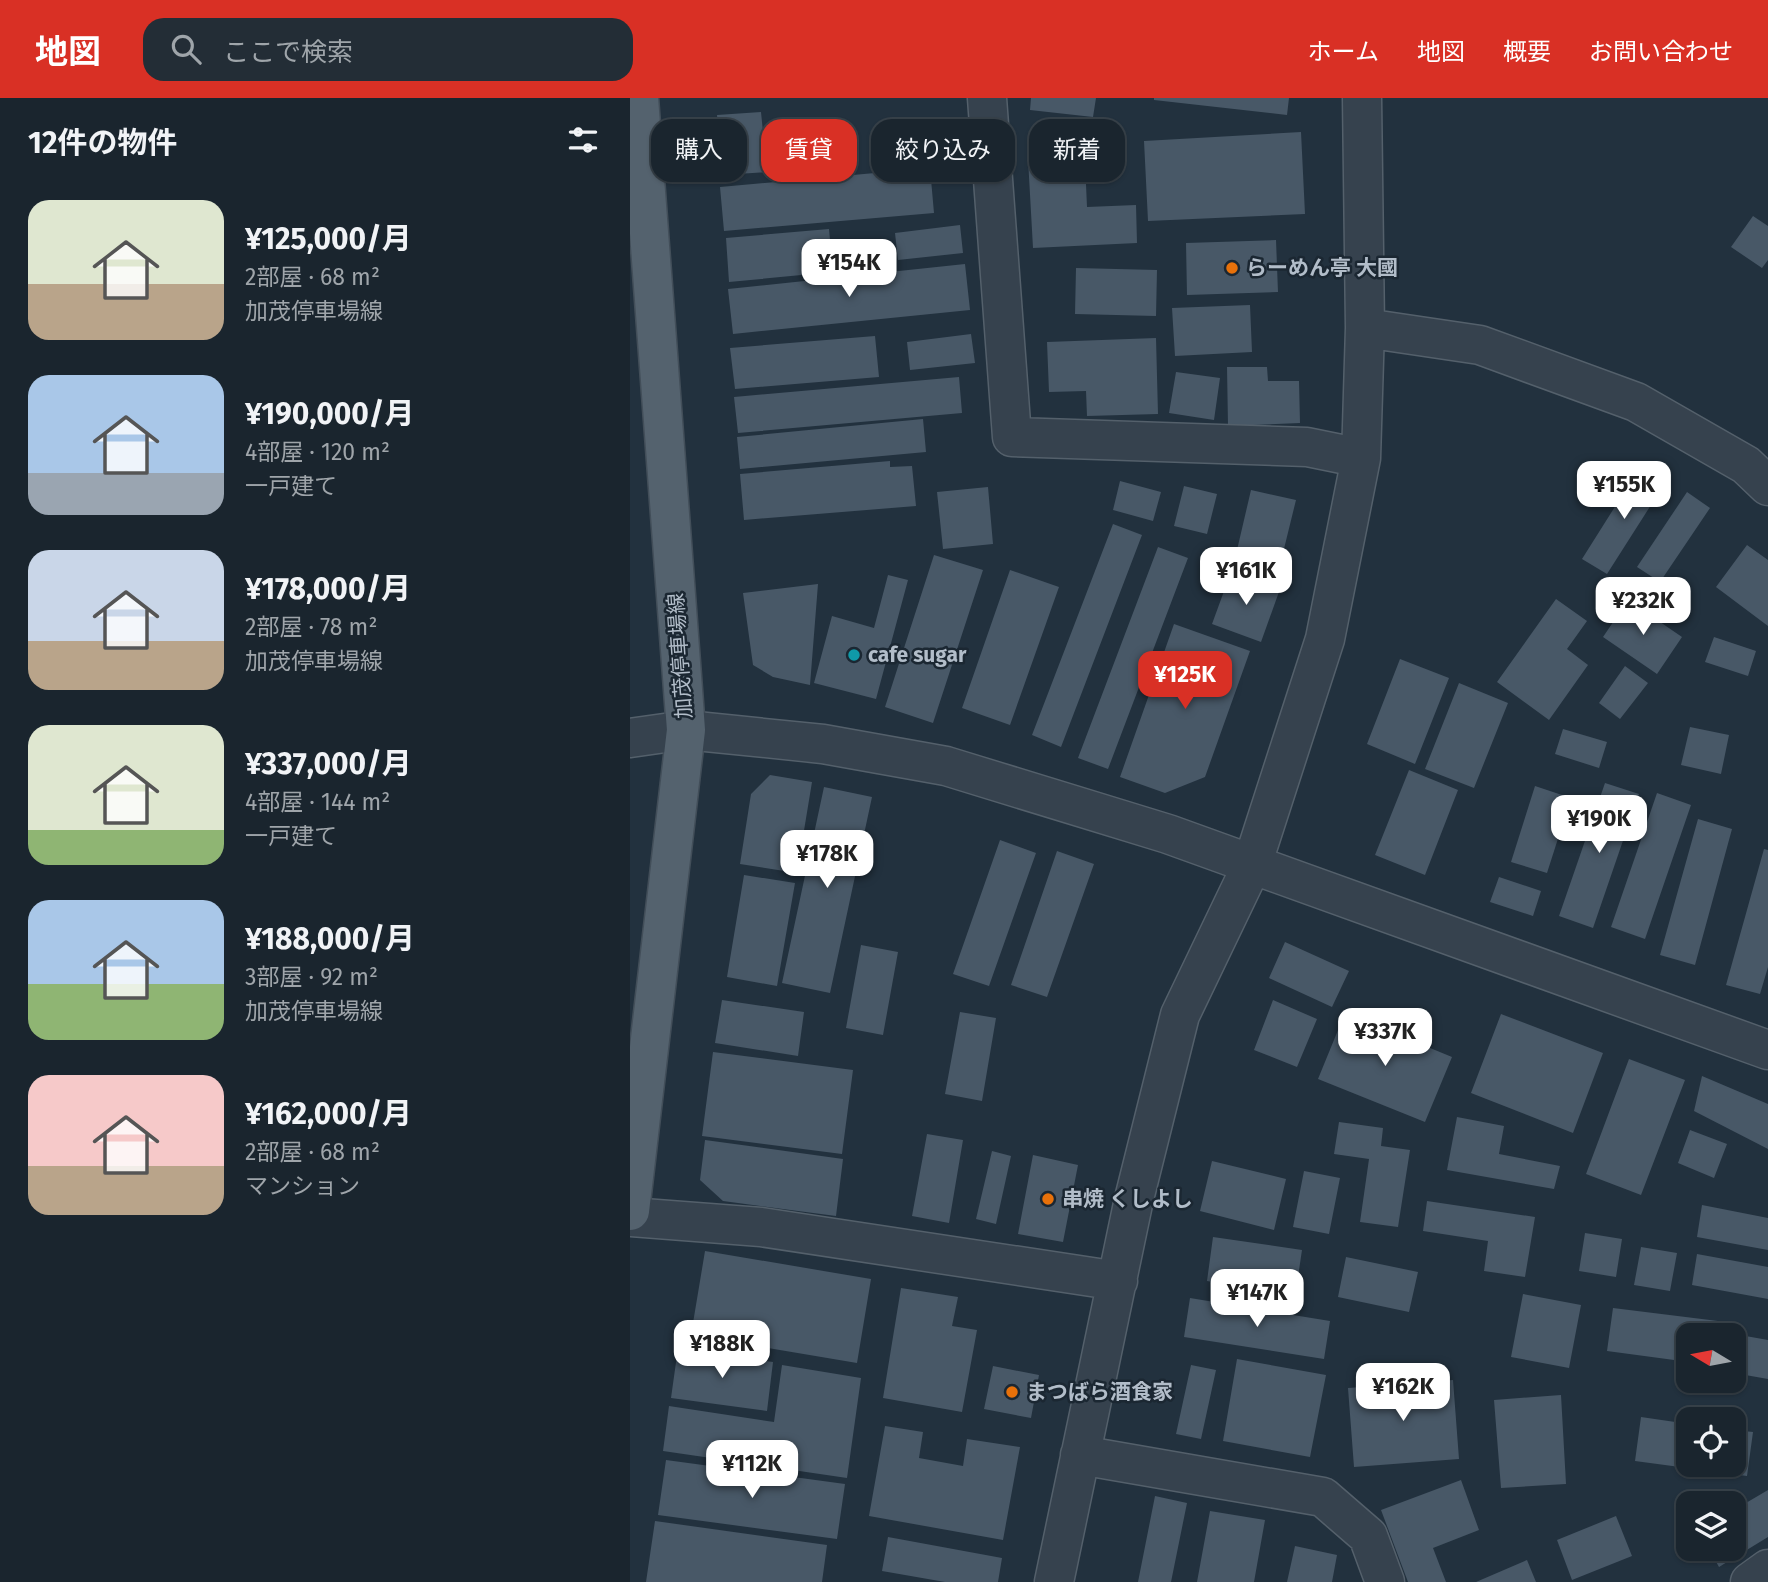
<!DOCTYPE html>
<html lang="ja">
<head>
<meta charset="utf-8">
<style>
  body { margin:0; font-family:"Fira Sans","Noto Sans JP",sans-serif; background:#232d36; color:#f1f3f6; height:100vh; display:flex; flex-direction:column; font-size:26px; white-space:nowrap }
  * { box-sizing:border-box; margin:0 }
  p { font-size:23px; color:#9fa5aa }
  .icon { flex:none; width:38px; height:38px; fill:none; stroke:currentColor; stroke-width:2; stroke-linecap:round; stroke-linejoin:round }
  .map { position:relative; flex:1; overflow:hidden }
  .drawer { display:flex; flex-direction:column; background:#1a252e; width:630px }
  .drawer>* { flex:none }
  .top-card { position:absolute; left:21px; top:21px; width:665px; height:63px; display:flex; gap:14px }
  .needle { width:46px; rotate:280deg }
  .tools { position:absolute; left:1046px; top:1225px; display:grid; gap:14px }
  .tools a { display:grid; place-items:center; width:70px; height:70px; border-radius:14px; background:#1a252e; box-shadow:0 2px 5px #0004,0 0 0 2px #38424a; font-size:35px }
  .price { position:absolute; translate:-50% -60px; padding:0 16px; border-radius:14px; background:#fff; color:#222; font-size:23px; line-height:46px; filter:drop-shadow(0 2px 4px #0008) }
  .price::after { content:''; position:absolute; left:50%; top:42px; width:21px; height:16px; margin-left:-10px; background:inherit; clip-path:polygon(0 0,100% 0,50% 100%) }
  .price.current { background:#d93025; color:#fff }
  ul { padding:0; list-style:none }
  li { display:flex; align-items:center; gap:21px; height:175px; padding:0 28px }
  li span { display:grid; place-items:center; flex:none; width:196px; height:140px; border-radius:21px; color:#555 }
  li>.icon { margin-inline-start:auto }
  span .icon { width:84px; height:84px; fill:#fffc; stroke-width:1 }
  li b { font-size:30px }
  h2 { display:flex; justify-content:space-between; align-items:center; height:84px; padding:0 28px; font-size:30px }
  .tag { padding:0 24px; border-radius:21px; background:#1a252e; box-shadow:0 2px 5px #0004,0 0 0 2px #38424a; font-size:24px; line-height:63px }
  .tag.current { background:#d93025; color:#fff }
  header { display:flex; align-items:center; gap:42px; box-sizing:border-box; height:98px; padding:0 35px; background:#d93025; color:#fff }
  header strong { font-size:33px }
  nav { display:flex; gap:38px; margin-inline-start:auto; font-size:24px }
  .search { width:490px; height:63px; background:#232d36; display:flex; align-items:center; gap:18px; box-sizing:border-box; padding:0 24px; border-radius:21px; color:#9fa5aa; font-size:26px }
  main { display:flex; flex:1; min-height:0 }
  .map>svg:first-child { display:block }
</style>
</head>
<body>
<header>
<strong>地図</strong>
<div class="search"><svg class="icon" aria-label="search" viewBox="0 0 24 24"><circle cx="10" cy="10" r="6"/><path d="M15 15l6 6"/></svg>ここで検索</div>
<nav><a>ホーム</a><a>地図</a><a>概要</a><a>お問い合わせ</a></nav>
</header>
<main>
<section class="drawer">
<h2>12件の物件<svg class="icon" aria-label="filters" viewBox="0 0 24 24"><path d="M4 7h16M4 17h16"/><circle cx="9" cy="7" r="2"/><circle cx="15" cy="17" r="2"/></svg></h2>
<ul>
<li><span style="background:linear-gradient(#dfe7d0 60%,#b9a48a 0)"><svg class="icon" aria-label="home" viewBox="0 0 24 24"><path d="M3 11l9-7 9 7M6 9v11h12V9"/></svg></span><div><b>¥125,000/月</b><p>2部屋 · 68 m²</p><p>加茂停車場線</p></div></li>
<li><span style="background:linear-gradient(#a9c7e8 70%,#9aa5b1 0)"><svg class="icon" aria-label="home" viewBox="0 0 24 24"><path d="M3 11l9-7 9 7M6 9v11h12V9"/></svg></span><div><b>¥190,000/月</b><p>4部屋 · 120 m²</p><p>一戸建て</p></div></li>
<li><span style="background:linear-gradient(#c9d6e8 65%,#b9a48a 0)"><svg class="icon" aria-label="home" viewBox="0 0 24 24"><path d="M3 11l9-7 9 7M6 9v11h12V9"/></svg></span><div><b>¥178,000/月</b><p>2部屋 · 78 m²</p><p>加茂停車場線</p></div></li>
<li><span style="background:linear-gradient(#dfe7d0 75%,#8fb573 0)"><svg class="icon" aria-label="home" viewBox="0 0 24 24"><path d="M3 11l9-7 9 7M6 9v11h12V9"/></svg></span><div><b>¥337,000/月</b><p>4部屋 · 144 m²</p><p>一戸建て</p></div></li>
<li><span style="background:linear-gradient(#a9c7e8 60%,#8fb573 0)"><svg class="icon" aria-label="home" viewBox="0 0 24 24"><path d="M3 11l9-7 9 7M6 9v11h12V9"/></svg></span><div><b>¥188,000/月</b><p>3部屋 · 92 m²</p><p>加茂停車場線</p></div></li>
<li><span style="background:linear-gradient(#f6c9c9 65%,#b9a48a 0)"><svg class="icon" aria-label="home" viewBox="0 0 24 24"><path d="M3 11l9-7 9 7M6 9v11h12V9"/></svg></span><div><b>¥162,000/月</b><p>2部屋 · 68 m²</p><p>マンション</p></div></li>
</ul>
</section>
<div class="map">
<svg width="1138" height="1484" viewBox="0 0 1138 1484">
  <rect width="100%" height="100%" fill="#22313e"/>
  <path fill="#485867" d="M401,0h65l-3,19 -63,-7z
    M524,0h135l-2,17 -133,-15z
    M131,14l6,60 -45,3 -5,-60z
    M671,34l4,82 -157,7 -4,-80z
    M454,41l3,68 49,-2 1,38 -104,5 -6,-107z
    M300,70l4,45 -210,18 -4,-44z
    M1123,118l15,10v34l-6,8 -31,-21z
    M330,127l3,28 -65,7 -3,-27z
    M199,131l4,43 -104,10 -3,-44z
    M646,142l2,52 -91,3 -1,-52z
    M335,166l5,46 -237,24 -5,-45z
    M446,170l81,2 -1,46 -81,-2z
    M620,207l2,47 -77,4 -3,-48z
    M341,236l4,29 -65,7 -3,-28z
    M245,238l4,41 -144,12 -5,-41z
    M526,240l2,76 -71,2 -1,-25 -37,1 -2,-50z
    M597,269h40l1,14h31l1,42 -72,3z
    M546,274l44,6 -6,42 -45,-7z
    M329,279l3,36 -224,20 -4,-36z
    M293,321l3,33 -186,17 -3,-32z
    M260,363v6l22,-1 4,40 -172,14 -4,-46z
    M1010,369l25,16 -58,91 -25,-15z
    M490,383l41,11 -8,29 -40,-11z
    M554,388l33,8 -10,40 -33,-8z
    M358,389l5,57 -50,5 -6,-57z
    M621,392l45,10 -15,61 -44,-11z
    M1057,394l23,16 -50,74 -23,-15z
    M483,426l29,11 -81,212 -29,-12z
    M1117,447l21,15v66l-52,-39z
    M528,449l30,11 -80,211 -30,-11z
    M304,457l49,15 -50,153 -48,-16z
    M380,472l49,17 -49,138 -48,-17z
    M601,474l49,17 -19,53 -49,-18z
    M258,477l20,5 -32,119 -62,-16 18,-67 42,12z
    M188,486l-8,101 -37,-8 -20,-12 -10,-72z
    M926,501l31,22 -20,28 21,16 -39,55 -52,-38z
    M998,502l54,37 -25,37 -54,-37z
    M544,526l76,27 -45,126 -40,16 -45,-16z
    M1084,539l42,14 -8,25 -43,-14z
    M770,561l49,19 -34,86 -48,-20z
    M995,568l23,17 -28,36 -21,-16z
    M829,585l49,20 -34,85 -49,-19z
    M1060,629l39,8 -8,39 -40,-9z
    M933,631l44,13 -8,26 -44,-14z
    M779,672l49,20 -33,85 -50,-20z
    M140,677l42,7 -15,91 -57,-9 11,-70z
    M975,685l34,11 -46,134 -34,-12z
    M905,688l36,12 -24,75 -36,-11z
    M194,689l48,10 -42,196 -48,-10z
    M1027,695l34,12 -46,134 -34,-12z
    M1068,721l34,10 -37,136 -35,-10z
    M370,742l36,13 -47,133 -36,-12z
    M1134,751l4,1v117l-8,27 -34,-9z
    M427,753l37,13 -47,133 -36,-12z
    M114,777l51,8 -18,103 -50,-9z
    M869,779l42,14 -8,25 -43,-14z
    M655,844l64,29 -17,36 -63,-29z
    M231,847l37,7 -15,83 -37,-7z
    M92,902l82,12 -6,44 -83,-13z
    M643,902l44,19 -20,48 -43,-17z
    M330,914l36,6 -14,83 -37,-7z
    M715,915l107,44 -27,65 -107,-43z
    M871,916l102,39 -30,80 -102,-40z
    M83,954l140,18 -11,84 -140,-18z
    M999,961l56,21 -44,115 -55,-21z
    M1072,978l66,28v45l-74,-38z
    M827,1019l47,9 -5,28 61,12 -6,23 -107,-19z
    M709,1024l44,6 -2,18 29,4 -12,77 -38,-5 9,-63 -35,-5z
    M1060,1032l37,14 -13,34 -36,-15z
    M297,1036l36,6 -14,83 -37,-7z
    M75,1042l138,19 -7,57 -113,-15 -23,-21z
    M362,1053l19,5 -15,68 -20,-5z
    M403,1057l45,10 -15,77 -45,-8z
    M582,1063l74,18 -12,51 -74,-19z
    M674,1073l36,7 -11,56 -36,-7z
    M797,1103l108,16 -10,60 -41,-6 4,-30 -65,-10z
    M1072,1107l66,13v32l-71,-13z
    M955,1135l37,6 -6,38 -37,-6z
    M583,1139l89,13 -7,47 -88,-16z
    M1011,1149l36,6 -7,38 -36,-6z
    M75,1153l166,28 -14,84 -166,-28z
    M1067,1156l71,13v32l-76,-14z
    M716,1159l72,15 -9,40 -71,-15z
    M271,1190l57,9 -6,29 25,4 -15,82 -79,-14z
    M893,1196l58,11 -12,63 -58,-11z
    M560,1200l140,23 -6,38 -140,-22z
    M983,1210l113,14 -2,13h-35v27l-82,-11z
    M1110,1237l28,5v39l-34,-6z
    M48,1250l95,14 -6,49 -96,-13z
    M607,1261l89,16 -16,82 -87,-16z
    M152,1267l79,13 -14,100 -184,-27 6,-45 105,16z
    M561,1267l25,5 -15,69 -25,-5z
    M363,1268l46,9 -8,43 -47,-9z
    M823,1282l6,79 -105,8 -6,-79z
    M931,1297l5,89 -65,4 -7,-88z
    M1011,1319l48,7v41h45v-35l19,2 -6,44 -112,-15z
    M255,1328l38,6 -4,26 44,8 4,-27 53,8 -17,93 -134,-24z
    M36,1362l179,24 -8,55 -179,-24z
    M831,1382l18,50 -46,18 13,34h-38l-27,-72z
    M1138,1392v47l-49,30 -10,-18h25v-39z
    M525,1398l32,7 -16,79h-33z
    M580,1413l55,9 -11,62h-57z
    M986,1418l16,40 -60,24 -15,-40z
    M25,1423l172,24 -5,37h-176z
    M258,1439l114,21 -4,24h-53l-63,-11z
    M665,1448l42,9 -5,27h-45z
    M897,1462l9,22h-60z"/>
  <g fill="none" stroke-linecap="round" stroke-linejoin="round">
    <defs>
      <path id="minor" d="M357,0l25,339 295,10 54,11
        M735,230l115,17 156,57 110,63 22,21
        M0,640l56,-8 137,14 123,22 222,68 600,216
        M0,1119l131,10 357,54
        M450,1357l243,42 45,39 17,46
        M424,1484l80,-383 46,-184 72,-150 73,-226 36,-181 4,-130 -3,-230
        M1120,1484l18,-13"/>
      <path id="major" d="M0,1113l56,-481 -47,-632"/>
    </defs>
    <use href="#minor" stroke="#54606b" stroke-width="41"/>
    <use href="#major" stroke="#424e59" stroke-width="41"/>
    <use href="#minor" stroke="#36424e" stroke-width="38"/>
    <use href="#major" stroke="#54626e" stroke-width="38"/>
  </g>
  <g fill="#e8710a" stroke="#1b2732" stroke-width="2.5">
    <circle cx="602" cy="170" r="7"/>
    <circle cx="418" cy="1101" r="7"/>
    <circle cx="382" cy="1294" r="7"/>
  </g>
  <circle fill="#0f9aa8" stroke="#1b2732" stroke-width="2.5" cx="224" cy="557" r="7"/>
  <g text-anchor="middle" stroke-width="5" stroke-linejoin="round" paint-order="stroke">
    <g font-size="21" font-weight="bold" fill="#b2bdc9" stroke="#1b2732" text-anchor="start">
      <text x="616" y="177">らーめん亭 大國</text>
      <text x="238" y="564">cafe sugar</text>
      <text x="432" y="1108">串焼 くしよし</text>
      <text x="396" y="1301">まつばら酒食家</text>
    </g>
    <g font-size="21" fill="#b2bdc9" stroke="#1b2732">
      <text transform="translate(50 558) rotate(-94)" y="7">加茂停車場線</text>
    </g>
  </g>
</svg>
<div class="tools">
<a><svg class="needle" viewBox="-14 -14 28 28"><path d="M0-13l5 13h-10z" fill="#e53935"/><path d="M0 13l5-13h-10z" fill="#9fa5aa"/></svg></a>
<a><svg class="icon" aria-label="locate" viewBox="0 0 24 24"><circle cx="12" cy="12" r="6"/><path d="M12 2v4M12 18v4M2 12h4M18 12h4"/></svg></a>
<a><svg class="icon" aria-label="layers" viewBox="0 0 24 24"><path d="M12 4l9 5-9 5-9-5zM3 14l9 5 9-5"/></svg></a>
</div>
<b class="price" style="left:219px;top:201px">¥154K</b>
<b class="price" style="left:994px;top:423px">¥155K</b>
<b class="price" style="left:616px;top:509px">¥161K</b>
<b class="price" style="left:1013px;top:539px">¥232K</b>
<b class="price current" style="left:555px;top:613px">¥125K</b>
<b class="price" style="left:969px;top:757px">¥190K</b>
<b class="price" style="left:197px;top:792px">¥178K</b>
<b class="price" style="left:755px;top:970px">¥337K</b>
<b class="price" style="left:627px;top:1231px">¥147K</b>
<b class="price" style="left:92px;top:1282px">¥188K</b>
<b class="price" style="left:773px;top:1325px">¥162K</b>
<b class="price" style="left:122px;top:1402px">¥112K</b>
<div class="top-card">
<a class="tag">購入</a>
<a class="tag current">賃貸</a>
<a class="tag">絞り込み</a>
<a class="tag">新着</a>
</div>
</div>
</main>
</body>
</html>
